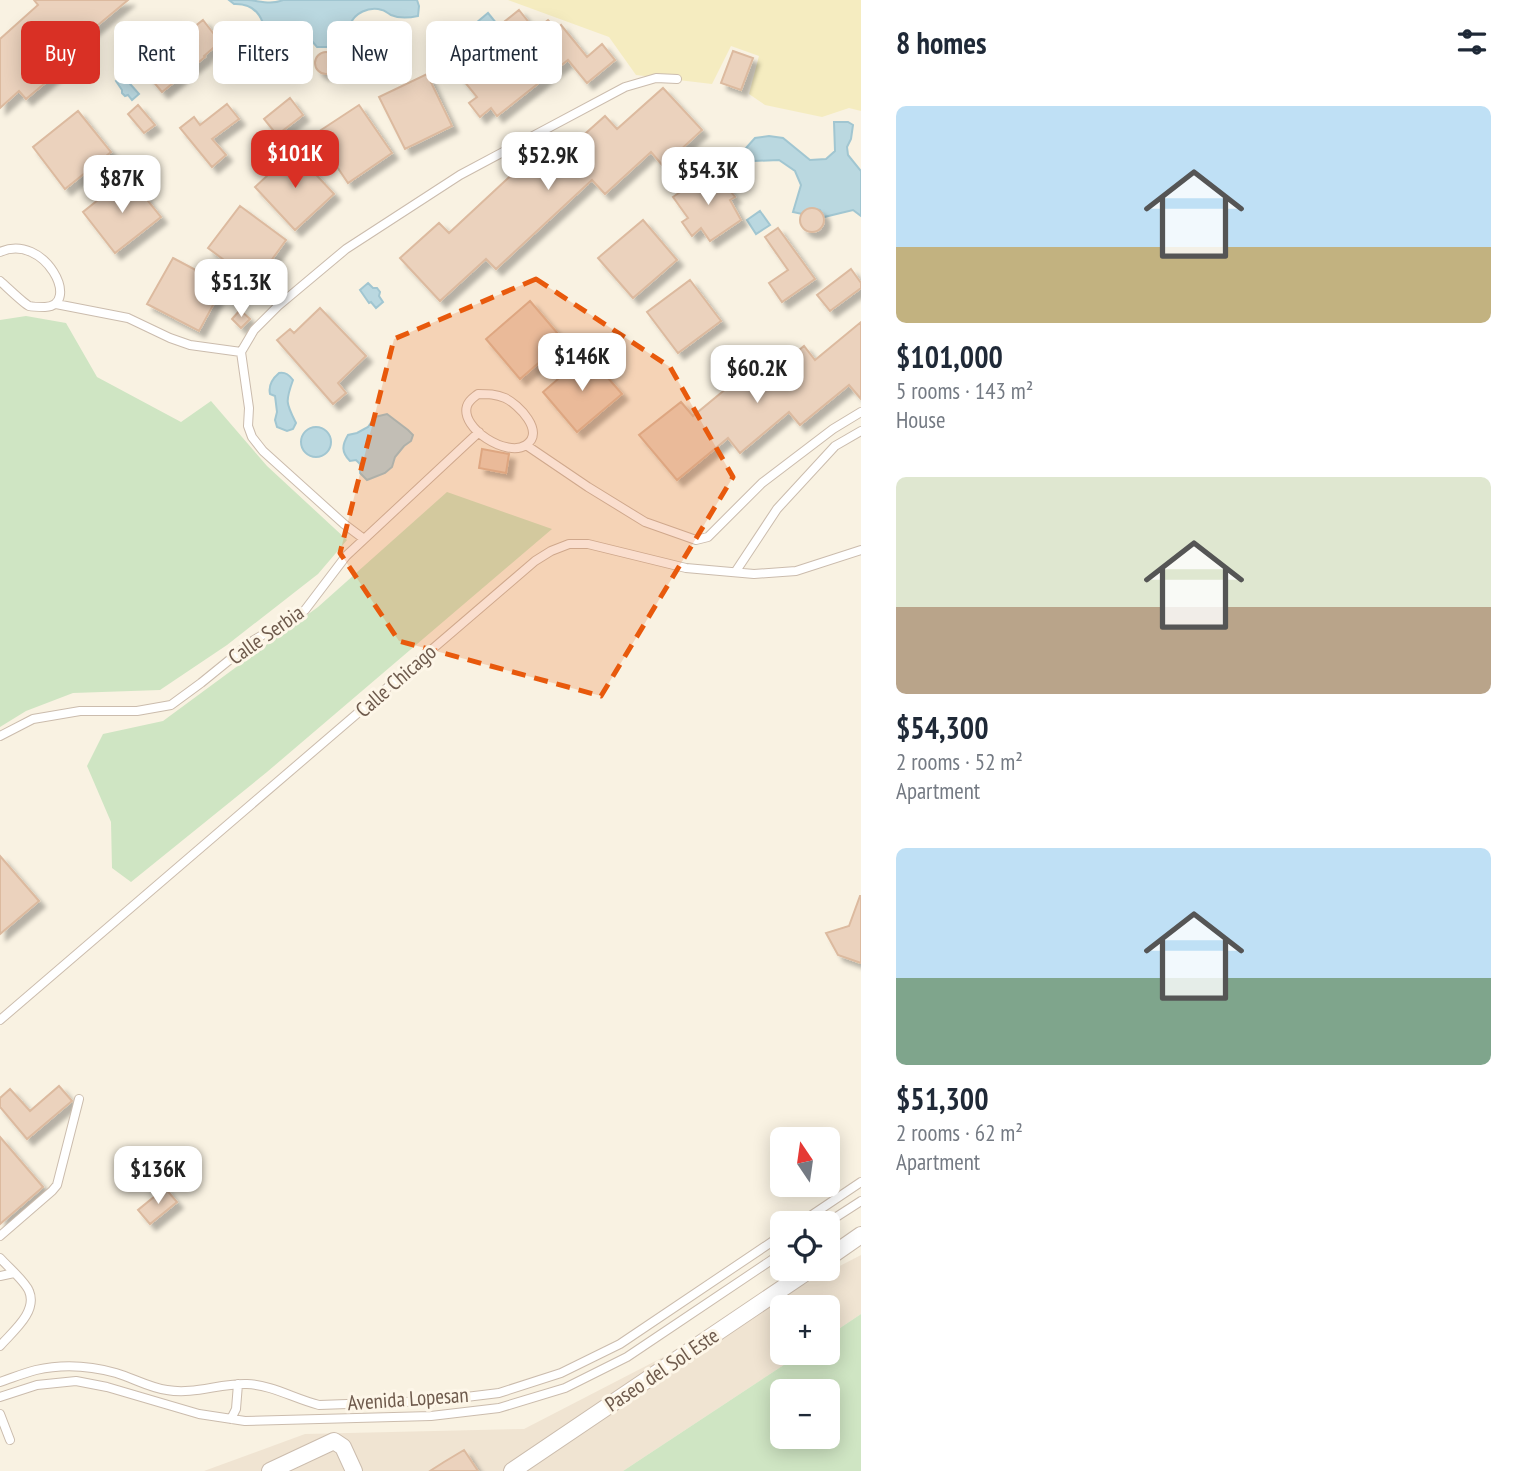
<!DOCTYPE html>
<html lang="en">
<head>
<meta charset="utf-8">
<style>
  body { margin:0; font-family:"PT Sans Narrow",sans-serif; background:#f6f6f7; color:#1f2937; height:100vh; display:flex; flex-direction:column; font-size:26px; white-space:nowrap }
  * { box-sizing:border-box; margin:0 }
  p { font-size:23px; color:#747a83 }
  .icon { flex:none; width:38px; height:38px; fill:none; stroke:currentColor; stroke-width:2; stroke-linecap:round; stroke-linejoin:round }
  .map { position:relative; flex:1; overflow:hidden }
  .sheet { display:flex; flex-direction:column; background:#fff; width:665px }
  .sheet>* { flex:none }
  .banner { position:absolute; left:21px; top:21px; width:665px; height:63px; display:flex; gap:14px }
  .needle { width:46px; rotate:347deg }
  .fabs { position:absolute; left:770px; top:1127px; display:grid; gap:14px }
  .fabs a { display:grid; place-items:center; width:70px; height:70px; border-radius:10px; background:#fff; box-shadow:0 4px 18px #0003; font-size:35px }
  .price { position:absolute; translate:-50% -60px; padding:0 16px; border-radius:14px; background:#fff; color:#222; font-size:23px; line-height:46px; filter:drop-shadow(0 2px 4px #0008) }
  .price::after { content:''; position:absolute; left:50%; top:42px; width:21px; height:16px; margin-left:-10px; background:inherit; clip-path:polygon(0 0,100% 0,50% 100%) }
  .price.selected { background:#d93025; color:#fff }
  ul { padding:0; list-style:none }
  li { display:grid; align-content:center; gap:14px; height:371px; padding:0 35px }
  li span { display:grid; place-items:center; height:217px; border-radius:10px; color:#555 }
  li>.icon { margin-inline-start:auto }
  span .icon { width:126px; height:126px; fill:#fffc; stroke-width:1 }
  li b { font-size:30px }
  h2 { display:flex; justify-content:space-between; align-items:center; height:84px; padding:0 35px; font-size:30px }
  .tag { padding:0 24px; border-radius:10px; background:#fff; box-shadow:0 4px 18px #0003; font-size:24px; line-height:63px }
  .tag.selected { background:#d93025; color:#fff }
  main { display:flex; flex:1; min-height:0 }
  .map>svg:first-child { display:block }
</style>
</head>
<body>
<main>
<div class="map">
<svg width="861" height="1471" viewBox="0 0 861 1471">
  <defs>
    <filter id="shadow"><feDropShadow dx="6" dy="6" stdDeviation="2" flood-color="#0004"/></filter>
  </defs>
  <rect width="100%" height="100%" fill="#f9f2e2"/>
  <path fill="#f0e4d2" d="M861,1255v59l-33,22v-29h-46v46h20l-179,118h-419l101,-37 219,-5z"/>
  <path fill="#cfe5c3" fill-rule="evenodd" d="M26,316l40,7 31,54 84,45 30,-21 56,65 80,74 -29,34 -91,71 -67,45 -87,3 -47,18 -26,16v-407z
    M447,492l105,37 -285,243 -136,110 -19,-14 -1,-46 -24,-56 16,-32 60,-13 155,-114z
    M861,1314v157h-238l179,-118h26v-17zM782,1391h46v46h-46z"/>
  <path fill="#f5ecc0" d="M508,0h353v111l-12,-3 -27,9 -57,-12 -16,-11 10,-38 -28,-10 -19,38 -76,-9 -27,-38z"/>
  <path fill="#bad8e0" stroke="#a1c6d1" stroke-width="2" d="M229,0c6,0 13,0 19,0 12,1 23,5 35,0h134l2,6 -1,10c-9,2 -18,3 -27,-1 -2,-1 -7,-5 -9,-5 -13,-4 -28,3 -32,15 -5,11 2,22 -2,32l-11,4 -3,-10 -7,-4h-10l-6,-7 -14,4 -8,-9c-22,3 -18,18 -19,34 -14,6 -25,-5 -24,-19l6,-4h9l5,-5c-1,-21 -9,-38 -32,-37z
    M488,13l9,11 -7,5 3,4 -15,13 -4,-4 -7,6 -9,-10z
    M123,76l16,18 -7,6 -4,-5 -3,1 -3,-3v-3l-6,-9z
    M834,122h14l5,3 -2,14 -4,8 1,8 13,16v45l-8,-6 -29,7 -4,-7c-8,-2 -12,-1 -18,4l-9,-2 8,-27 -6,-14 -16,-11 -26,1 -9,-5 2,-8 9,-10 14,-2 14,2 27,22 16,-1 9,-8z
    M760,211l10,14 -14,9 -9,-14z
    M368,283l5,5h4l3,4 -1,4 4,6 -7,6 -5,-6 -2,1 -9,-13z
    M279,373c7,-1 10,2 14,7 -8,22 -7,23 3,43l-3,6 -6,2 -10,-4 -2,-7 2,-8 -2,-16 -5,-2c-2,-9 2,-15 9,-21z
    M387,414l21,16 5,5 -2,6 -7,5 -9,11 -3,10 -7,6 -18,7 -7,-7v-9l-4,-4 -6,1c-9,-9 -8,-16 -2,-26l9,-2 11,-6 7,-10z
    M301 442a15 15 0 1 1 30 0a15 15 0 1 1-30 0Z"/>
  <path fill="#ebd2bd" stroke="#dcba9f" stroke-width="2" filter="url(#shadow)" d="M34,0h94l-66,55 7,8 -18,15 -25,21 -7,-8 -19,17v-69l38,-34z
    M519,10l16,20 13,-10 8,9 5,-4 26,32 15,-13 13,16 -28,23 -19,-23 -71,56 -6,-8 -11,9 -11,-14 8,-6 -26,-32 22,-19 4,4 20,-16 -3,-4z
    M203,20l17,22 -16,14 1,1 -43,35 -20,-24z
    M733,51l20,7 -12,32 -20,-7z
    M315 63a11 11 0 1 1 22 0a11 11 0 1 1-22 0Z
    M427,74l25,52 -47,23 -26,-52z
    M663,88l39,42 -39,36 -12,-14 -46,42 -13,-14 -96,89 -10,-10 -46,42 -40,-43 39,-35 10,10 97,-90 13,14 46,-41 12,13z
    M290,98l13,17 -26,20 -13,-16z
    M227,104l12,15 -27,20 14,16 -14,12 -32,-39 14,-11 6,8z
    M138,105l17,20 -11,8 -16,-19z
    M359,105l33,48 -44,30 -33,-49z
    M78,111l33,41 -46,37 -32,-42z
    M294,151l40,43 -39,36 -40,-43z
    M711,171l9,14 4,-2 11,14 -5,3 11,20 -31,21 -9,-13 -9,8 -10,-14 6,-4 -15,-21z
    M128,176l33,41 -46,36 -32,-41z
    M240,206l46,34 -31,43 -47,-35z
    M800 220a12 12 0 1 1 24 0a12 12 0 1 1-24 0Z
    M643,220l34,40 -44,38 -35,-40z
    M778,228l37,51 -33,23 -13,-19 19,-13 -23,-33z
    M173,258l51,27 -25,46 -52,-27z
    M851,269l10,14v5l-31,23 -13,-16z
    M690,280l31,41 -43,32 -31,-41z
    M530,301l34,40 -44,38 -34,-40z
    M320,308l46,48 -28,27 8,10 -13,11 -56,-64 13,-11 4,4z
    M240,310l10,9 -9,9 -9,-9z
    M861,322v77l-12,-14 -49,40 -11,-13 -49,41 -12,-15 -51,42 -38,-45 42,-33 12,14 51,-42 10,13 50,-41 11,14z
    M587,354l35,40 -45,38 -34,-40z
    M482,449l27,5 -3,19 -27,-5z
    M0,856l39,45 -39,33z
    M860,896h1v67l-23,-8 -12,-22 23,-7z
    M59,1086l13,15 -45,38 -27,-32v-9l10,-9 20,22z
    M0,1137l43,50 -43,37z
    M165,1188l12,14 -27,22 -12,-14z
    M464,1450l14,21h-48l14,-9z"/>
  <g fill="none" stroke-linecap="round" stroke-linejoin="round">
    <defs>
      <path id="service" d="M0,252c45,-20 82,54 45,55 -4,0 -12,0 -16,-1 -7,-4 -22,-19 -29,-25
        M56,304l72,14 42,20 20,7 51,7
        M478,394c10,0 18,0 27,4 13,6 41,34 21,47 -19,13 -66,-17 -59,-39 2,-6 6,-8 11,-12z
        M526,445l62,42 57,35 51,18 12,-3 54,-54 71,-54 28,-17
        M364,539l-20,-15 -81,-73 -11,-14 -4,-11 1,-18 -8,-56 13,-22 24,-24 68,-57 114,-74 165,-88 31,-9 21,1
        M736,571l41,-62 58,-63 26,-15
        M0,736l33,-17 47,-8h57l34,-6 30,-22 53,-43 51,-30 41,-54 133,-124
        M0,1020l535,-459 16,-10 18,-7h19l98,24 68,6 42,-3 65,-21
        M800,1223l61,-41
        M827,1223l34,-22
        M0,1236l52,-45 5,-6 22,-86
        M0,1258c8,9 25,23 29,33 9,21 -17,41 -29,55
        M0,1276l14,-3
        M0,1382c12,-4 24,-9 36,-12 26,-6 55,-4 80,3 17,5 34,15 51,17 27,5 53,-7 80,-6 25,1 48,15 72,21l114,-4 66,-8 62,-20 59,-29 162,-109
        M0,1397l37,-12 39,-4 31,6 92,27 46,7 186,-5 68,-8 66,-20 62,-31 155,-104
        M0,1414l10,26
        M231,1419l5,-10 2,-25"/>
      <path id="minor" d="M828,1258l33,-23
        M270,1471l64,-30 9,6 11,24
        M512,1471l299,-202"/>
    </defs>
    <use href="#service" stroke="#cbbcad" stroke-width="10"/>
    <use href="#minor" stroke="#cbbcad" stroke-width="18"/>
    <use href="#service" stroke="#fff" stroke-width="8"/>
    <use href="#minor" stroke="#fff" stroke-width="16"/>
  </g>
  <path fill="#e8590c" fill-opacity="0.2" stroke="#e8590c" stroke-width="5" stroke-dasharray="14 9" stroke-linejoin="round" d="M536,279l134,88 63,110 -132,219 -202,-55 -59,-88 54,-214z"/>
  <g text-anchor="middle" stroke-width="6" stroke-linejoin="round" paint-order="stroke">
    <g font-size="21" fill="#6e5a4c" stroke="#fdf6e8">
      <text transform="translate(266 635) rotate(-35)" y="7">Calle Serbia</text>
      <text transform="translate(396 681) rotate(-41)" y="7">Calle Chicago</text>
      <text transform="translate(662 1370) rotate(-34)" y="7">Paseo del Sol Este</text>
      <text transform="translate(408 1399) rotate(-4)" y="7">Avenida Lopesan</text>
    </g>
  </g>
</svg>
<div class="fabs">
<a><svg class="needle" viewBox="-14 -14 28 28"><path d="M0-13l5 13h-10z" fill="#e53935"/><path d="M0 13l5-13h-10z" fill="#747a83"/></svg></a>
<a><svg class="icon" aria-label="locate" viewBox="0 0 24 24"><circle cx="12" cy="12" r="6"/><path d="M12 2v4M12 18v4M2 12h4M18 12h4"/></svg></a>
<a>+</a>
<a>−</a>
</div>
<b class="price selected" style="left:295px;top:190px">$101K</b>
<b class="price" style="left:548px;top:192px">$52.9K</b>
<b class="price" style="left:708px;top:207px">$54.3K</b>
<b class="price" style="left:122px;top:215px">$87K</b>
<b class="price" style="left:241px;top:319px">$51.3K</b>
<b class="price" style="left:582px;top:393px">$146K</b>
<b class="price" style="left:757px;top:405px">$60.2K</b>
<b class="price" style="left:158px;top:1206px">$136K</b>
<div class="banner">
<a class="tag selected">Buy</a>
<a class="tag">Rent</a>
<a class="tag">Filters</a>
<a class="tag">New</a>
<a class="tag">Apartment</a>
</div>
</div>
<section class="sheet">
<h2>8 homes<svg class="icon" aria-label="filters" viewBox="0 0 24 24"><path d="M4 7h16M4 17h16"/><circle cx="9" cy="7" r="2"/><circle cx="15" cy="17" r="2"/></svg></h2>
<ul>
<li><span style="background:linear-gradient(#bfe0f5 65%,#c2b280 0)"><svg class="icon" aria-label="home" viewBox="0 0 24 24"><path d="M3 11l9-7 9 7M6 9v11h12V9"/></svg></span><div><b>$101,000</b><p>5 rooms · 143 m²</p><p>House</p></div></li>
<li><span style="background:linear-gradient(#dfe7d0 60%,#b9a48a 0)"><svg class="icon" aria-label="home" viewBox="0 0 24 24"><path d="M3 11l9-7 9 7M6 9v11h12V9"/></svg></span><div><b>$54,300</b><p>2 rooms · 52 m²</p><p>Apartment</p></div></li>
<li><span style="background:linear-gradient(#bfe0f5 60%,#7fa58c 0)"><svg class="icon" aria-label="home" viewBox="0 0 24 24"><path d="M3 11l9-7 9 7M6 9v11h12V9"/></svg></span><div><b>$51,300</b><p>2 rooms · 62 m²</p><p>Apartment</p></div></li>
</ul>
</section>
</main>
</body>
</html>
